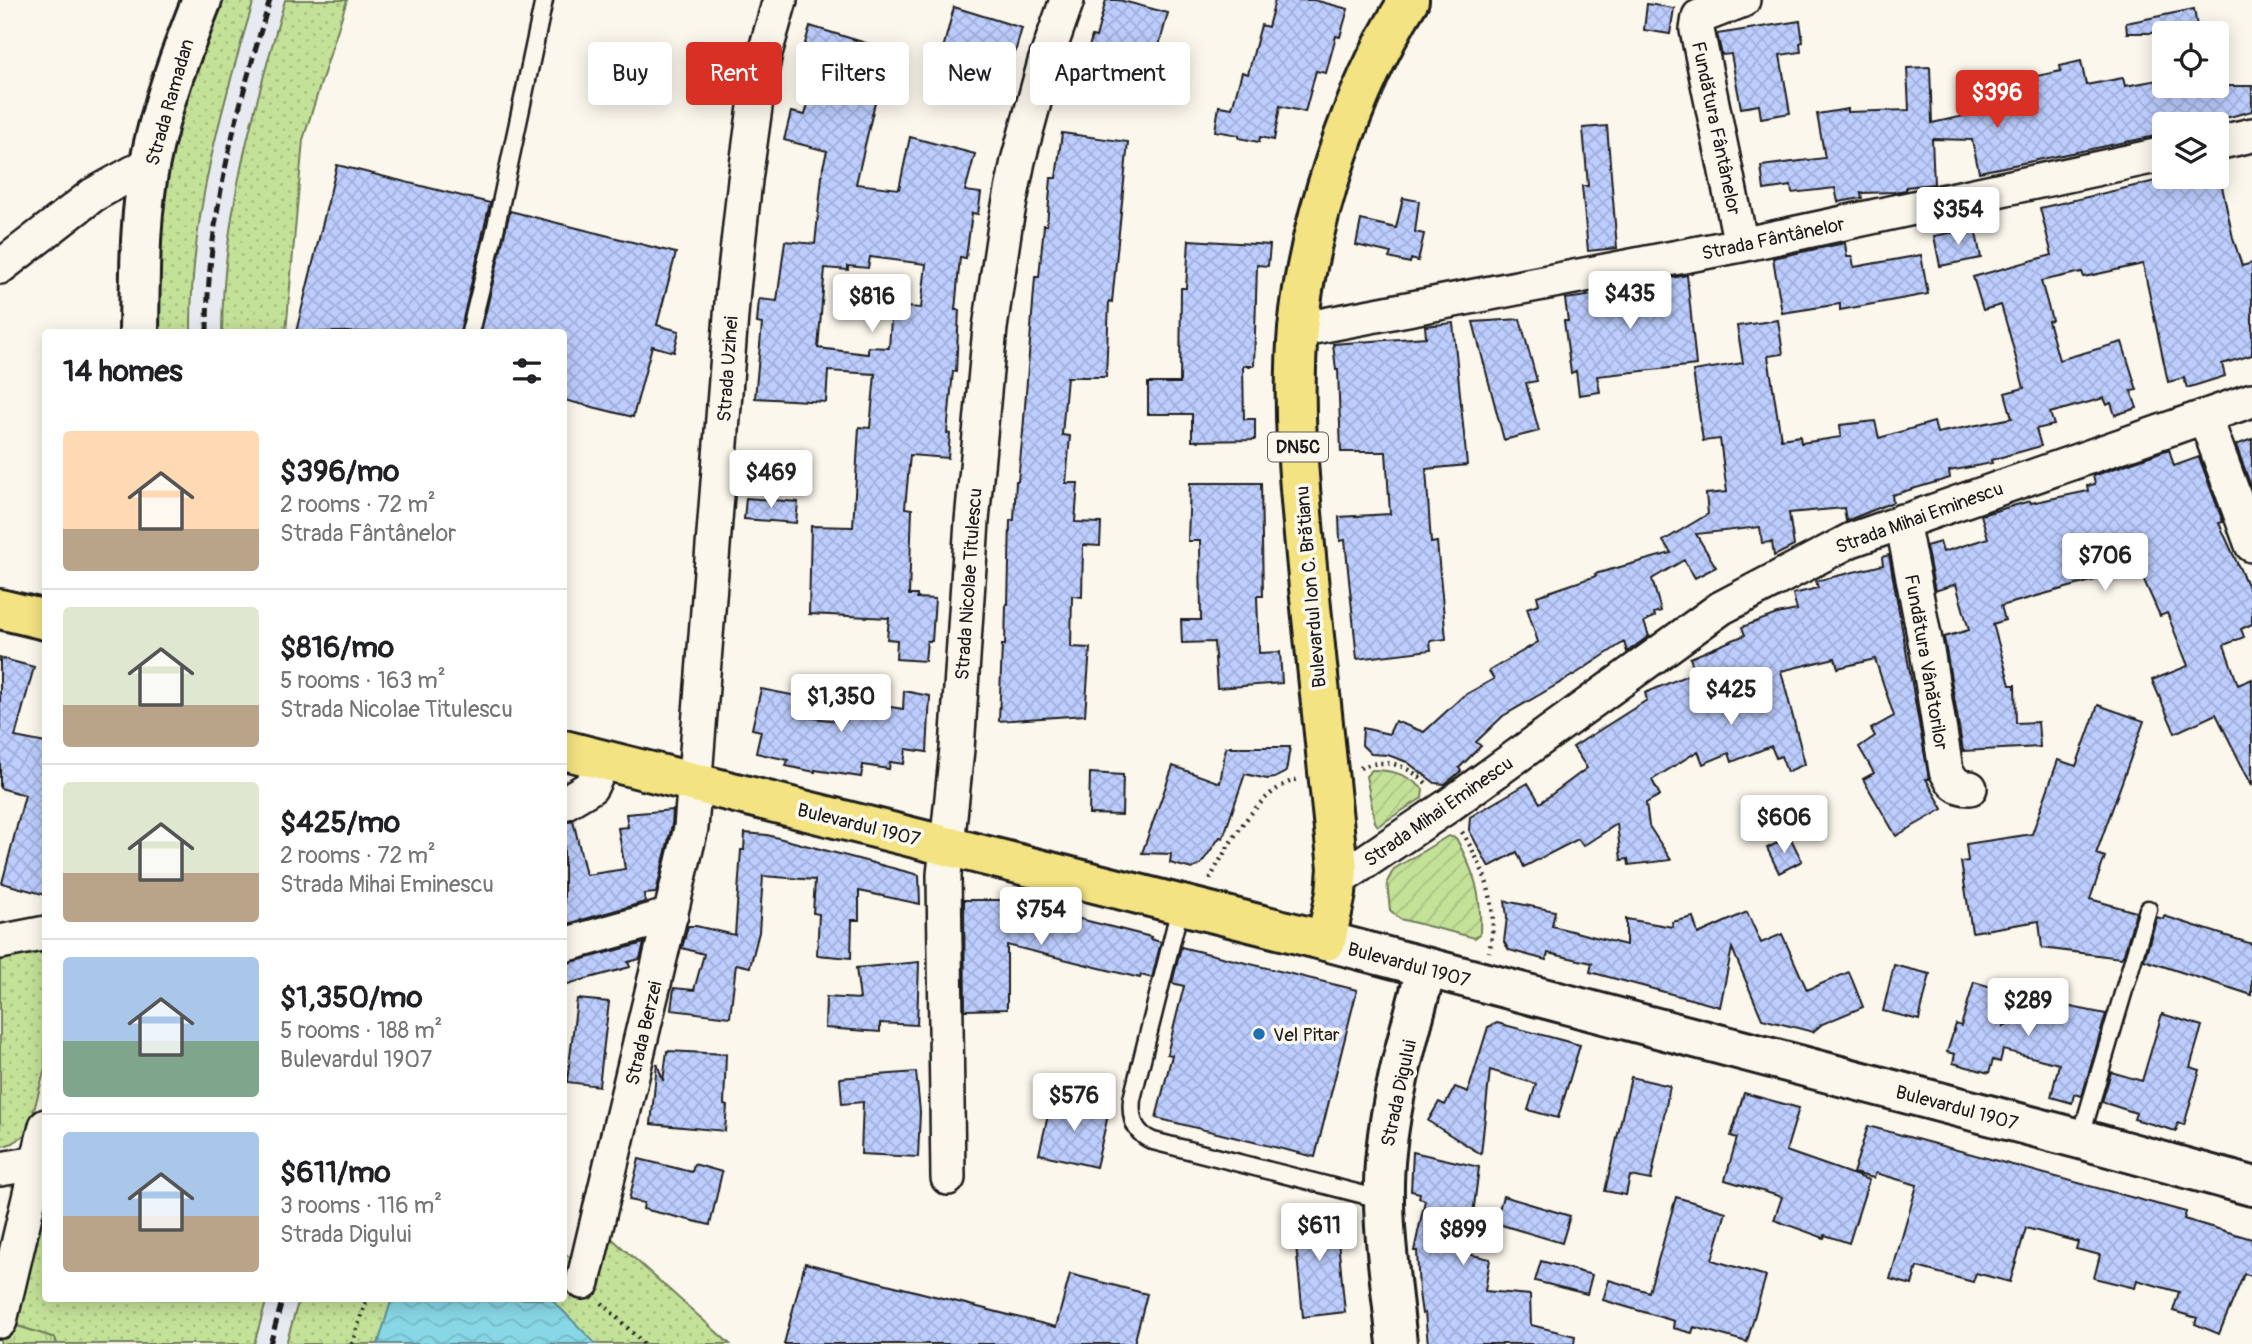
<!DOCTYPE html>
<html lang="en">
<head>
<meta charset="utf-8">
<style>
  body { margin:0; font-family:Pangolin,sans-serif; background:#f6f6f6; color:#202124; height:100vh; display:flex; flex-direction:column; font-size:26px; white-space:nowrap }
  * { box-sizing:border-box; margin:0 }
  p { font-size:23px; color:#757577 }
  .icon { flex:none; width:38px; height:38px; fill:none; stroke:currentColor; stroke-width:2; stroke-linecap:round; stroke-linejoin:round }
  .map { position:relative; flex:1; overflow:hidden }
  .sheet { position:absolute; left:42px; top:329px; width:525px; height:973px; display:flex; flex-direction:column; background:#fff; border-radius:7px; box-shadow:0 4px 18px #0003 }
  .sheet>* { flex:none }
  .banner { position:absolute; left:588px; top:42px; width:665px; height:63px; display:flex; gap:14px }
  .controls { position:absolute; left:2152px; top:21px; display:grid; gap:14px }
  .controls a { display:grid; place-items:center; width:77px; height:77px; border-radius:7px; background:#fff; box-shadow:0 4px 18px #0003; font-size:35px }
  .price { position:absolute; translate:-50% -60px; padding:0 16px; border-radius:7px; background:#fff; color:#222; font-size:23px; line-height:46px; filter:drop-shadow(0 2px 4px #0008) }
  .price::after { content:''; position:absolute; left:50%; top:42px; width:21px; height:16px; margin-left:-10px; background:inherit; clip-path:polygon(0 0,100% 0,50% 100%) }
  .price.selected { background:#d93025; color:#fff }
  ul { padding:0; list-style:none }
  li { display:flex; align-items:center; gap:21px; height:175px; padding:0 21px }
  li+li { border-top:2px solid #e0e0e0 }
  li span { display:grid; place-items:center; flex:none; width:196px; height:140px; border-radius:7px; color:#555 }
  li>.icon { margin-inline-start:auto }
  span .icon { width:84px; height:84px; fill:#fffc; stroke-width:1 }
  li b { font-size:30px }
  h2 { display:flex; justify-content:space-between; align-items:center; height:84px; padding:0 21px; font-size:30px }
  .pill { padding:0 24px; border-radius:7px; background:#fff; box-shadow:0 4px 18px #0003; font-size:24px; line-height:63px }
  .pill.selected { background:#d93025; color:#fff }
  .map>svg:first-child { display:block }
</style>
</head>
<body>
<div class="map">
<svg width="2252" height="1344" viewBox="0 0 2252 1344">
  <defs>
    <pattern id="grass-dots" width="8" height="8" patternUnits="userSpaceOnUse" patternTransform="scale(1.75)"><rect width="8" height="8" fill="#c4e198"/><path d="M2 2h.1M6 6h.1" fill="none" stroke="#a8c082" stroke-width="1.8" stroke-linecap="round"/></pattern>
    <pattern id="park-tufts" width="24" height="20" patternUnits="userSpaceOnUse" patternTransform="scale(1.75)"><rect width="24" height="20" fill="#c4e198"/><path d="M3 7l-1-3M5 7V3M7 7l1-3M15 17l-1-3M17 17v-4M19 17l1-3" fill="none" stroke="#a8c082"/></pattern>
    <pattern id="garden-furrows" width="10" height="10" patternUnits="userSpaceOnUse" patternTransform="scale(1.75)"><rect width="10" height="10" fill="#c4e198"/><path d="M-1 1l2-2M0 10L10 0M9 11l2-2" fill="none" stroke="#a8c082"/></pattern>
    <pattern id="water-waves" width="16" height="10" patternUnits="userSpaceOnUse" patternTransform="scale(1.75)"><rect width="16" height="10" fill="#88d7e6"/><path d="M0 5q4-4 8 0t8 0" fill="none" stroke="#75b8c5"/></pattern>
    <pattern id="building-cross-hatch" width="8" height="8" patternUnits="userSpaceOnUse" patternTransform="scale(1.75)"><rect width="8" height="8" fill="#bccdfe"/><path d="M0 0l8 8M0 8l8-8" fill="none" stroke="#a1afd9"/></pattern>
  </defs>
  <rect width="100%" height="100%" fill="#fbf7ec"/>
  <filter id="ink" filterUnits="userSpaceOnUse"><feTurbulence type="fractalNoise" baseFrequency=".0143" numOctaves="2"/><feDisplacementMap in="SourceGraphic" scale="14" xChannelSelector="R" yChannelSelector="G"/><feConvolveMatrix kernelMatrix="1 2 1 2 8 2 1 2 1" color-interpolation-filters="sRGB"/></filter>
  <g filter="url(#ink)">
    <path fill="#e8eaf1" d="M254,0h31l-43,155 -16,98 -4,79h-31l5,-83 16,-100z
      M267,1299h32l-13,45h-32z"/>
    <path fill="url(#grass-dots)" stroke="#707e5a" stroke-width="2" d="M223,0h31c-33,108 -64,219 -63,332h-33c1,-42 0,-85 5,-128 8,-71 33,-137 60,-204z
      M285,0h62l-44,140 -17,192h-64c1,-117 31,-221 63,-332z
      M34,952l11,2v114l-14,54 -7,13 -11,8 -13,4v-191z
      M45,1158l1,140 221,1 -13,45h-197l-2,-6 -50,-16z
      M608,1235l122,109h-444l13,-45 265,-1v-45l34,22z"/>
    <path fill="url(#park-tufts)" stroke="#707e5a" stroke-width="2" d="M5,1322l50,16 2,6h-57z"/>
    <path fill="url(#garden-furrows)" stroke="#707e5a" stroke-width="2" d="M1372,770c21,0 34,4 51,19l-1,9 -44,28 -3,-4 -9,-46z
      M1448,836l8,2c19,36 26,56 24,96l-5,4 -75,-19 -10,-9 -3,-28 7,-13z"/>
    <path fill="url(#water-waves)" stroke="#5d8c95" stroke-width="2" d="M392,1298l159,1 45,45h-218z"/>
    <path fill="url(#building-cross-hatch)" stroke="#1c1c1c" stroke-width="2" fill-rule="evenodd" d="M1106,0h13l49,13 -11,40 14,3 -7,29 -31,-7 1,-7 -48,-12 6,-23 4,1z
      M1275,0h39l34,9 -8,28 -4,-1 -10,37 -10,-2 -11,41 -25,-6 -6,34 -14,-3 -1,5 -20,-4v-3l-24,-4 4,-25 13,2 10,-36 6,2 13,-49 7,2z
      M1647,4l27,4 -4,26 -26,-4z
      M954,7l68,21 -19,66 -10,-3 -3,7 -56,-15z
      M2194,9l4,24h-71l-1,-10z
      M1800,21l3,21 -3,1 1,9 -21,3 10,58 -29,5 -2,-13 -18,3 -10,-54 -9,1 -5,-21z
      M810,26l59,18 -14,48 21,6 -20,86 43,5 11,-52 65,17 -10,37 16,2 -3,21 -6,-1 -6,45 -6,-1 -5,53h4l-3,62 -3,-1 -6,62 3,1 -2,24 -38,-3 -5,53 7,1 -3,86h8v3l18,1 -3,42h-5l-2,20 -29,-2 1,-19 -10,-1 2,-21 -80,-4 2,-88 42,1 6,-100 11,1 5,-54 -47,-3 -2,31 -71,-4 7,-74 -5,-1 2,-24 18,2 8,-60 30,3 8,-77 4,-16 -43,-11 7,-28 14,3 17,-63 -18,-5zM870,257l56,7 -5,44 -29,-2 -3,42 -21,-1v7l-50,-6 7,-80 23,2v-4l20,2z
      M2081,61l5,24 37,-7 2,8 39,-7 1,7h87v25l-49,13h-38v10l-186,38 -7,-32 -40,-1 2,45 -28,3v3l-12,2 -33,1 1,5 -24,4 -3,-14 -43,5 -1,-7 -27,4 -3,-24 64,-8 -8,-44 31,-5v3l61,-2 -2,-42 23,-1 2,56 81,-18 -5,-23 53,-11 -1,-5z
      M1607,126l10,122 -29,3 -6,-65h6l-5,-58z
      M1062,133l66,9 -16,160 -3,-1 -3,76h-39l-5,58 8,1 -4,47h12l-3,39 26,1 -1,23 -17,-1 -1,52 -10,-1 -1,51 19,1 -5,67 -86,6 3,-76h3l1,-41h2l2,-84h4l2,-39h2l5,-49 12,-155h4l5,-52h3l4,-47h5z
      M337,165l153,38 -30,129h-164z
      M2173,177h47l13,61 9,28 10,-3v92l-30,9 3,12 -38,12 -3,-10 -16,4 -25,-118 -59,13 -2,-5 -41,9 11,39 -4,1 11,39 63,-18 15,48 -6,1 6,17 -22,7 -4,-12 -4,2 -3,-7 -54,15 4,12 -18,4 5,17 -50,14 1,3 -43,8 1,7 -58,17 1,7 -47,19 -2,-13 -55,5 5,33 -20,10 -2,-14 -10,1 -2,-16 -64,7 20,33 -21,11 -11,-18 -32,19 9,32 -7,2 1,3 -11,6 5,14 -22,16 -3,-10 -47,31 -74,43 -27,26 5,4 -22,22 2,3 -16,13 -10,-1 -28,-21 -19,-7 -17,-1 -9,-9 1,-17 26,6 6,-13 29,11 39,-36 31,-17 -5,-8 49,-29 -11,-34 12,-4 -2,-8 59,-20 -1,-2 76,-21 -8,-12 45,-27 -2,-20 21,-2 -7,-53 -17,2 -10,-70 50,-8 -6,-37 41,-6 5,34 -15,2 13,83 19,-3 1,7 40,-6 -1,-12 35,-4 4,17 55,-16 3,11 75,-15 -7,-25 19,-5 -15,-56 -8,-27 -18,5 -10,-33 79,-22 -12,-47z
      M1403,198l16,3 -4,31 9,2 -6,27 -7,-2 -1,4 -21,-5 2,-5 -35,-8 5,-25 35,8z
      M510,211l166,42 -19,72 22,6 -5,21 -22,-6 -19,71 -69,-17v-68h-83z
      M1975,228l6,30 -41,8 -6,-30z
      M1189,240l81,5 -2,21 -11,-1 -3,101h-11l1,53h11v21l-63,1v-27h-44v-31h32l1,-95h5z
      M1845,243l2,14h5l2,10 67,-12 7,39 -88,16v-6l-58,9 -9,-55z
      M1687,275l9,90 -99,11 3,16 -21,3 -3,-24 -5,2 -7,-52h4l-3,-22 44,-6v-3z
      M1520,319l17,62 -11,2 13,48 -35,9 -31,-118z
      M1453,323l14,142 -41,4 5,74 6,-1 9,97 -16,2 1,9 -74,9 -12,-119 -5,1 -1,-24 51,-3 -4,-62h-45l-3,-82h-2l-3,-26 93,-7 -1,-11z
      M2252,439v50l-16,-44z
      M2169,449l5,17 25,-9 24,65 -4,1 33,73v28l-11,5 3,8 -20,8 14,40 14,-6v107l-36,-72 -41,19 -23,-53 36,-14 -21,-53 -7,3 -30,-67 -40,7 5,24 -94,26 4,14 -12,4 17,61h5l1,38 22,-1 2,25 -77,4 -19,-114 25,-7 -13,-46 -21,7 -9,-45 14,-4 3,10 45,-14 -7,-23 49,-14 1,2 57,-12 -1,-5 8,-2 -2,-8z
      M1190,483h71l2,113h-6l2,57 21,-1 2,31 -65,5 -3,-46 -32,1 -1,-23h20l-1,-79h-12z
      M746,498l52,4 -2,21 -52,-4z
      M1889,555l40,224h-3l17,30 -47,27 -33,-57 11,-6 -15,-26 16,-11 -4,-7 23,-13 -19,-57 -37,9 -3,-10 -54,13 24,93 -18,8 -6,-16 -5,2 -5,-12 -39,16 -3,-9 -26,11 -5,-13 -46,29 8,15 -14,8 3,23 22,34 -42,5 -1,-6 -7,1 -4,-36 -34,22 -5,-7 -54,28 -7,-15 -28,15 -20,-37 1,-13 58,-34 12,20 47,-35 -14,-21 74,-47 -2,-7 50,-21 -5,-14 55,-23 -3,-8 35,-13 20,-4 -4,-16 25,-6 -2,-7 67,-16 -1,-8z
      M0,658l34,9 -19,70 31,6v152l-44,-12 23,-88 -25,-7z
      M761,689l41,8 -5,19 48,6 2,-13 24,3 1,-8 31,5 1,-18 26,5 -3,56 -21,-3 -2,15 -14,-2 -1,7 -26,-4 -2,12 -46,-7v2l-29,-6 2,-6 -32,-7 5,-22 -9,-2z
      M2098,705l46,16 -48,133 9,3 -15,42 46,13 -12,42 -3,4 -79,-10 -3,-27 -67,11 -11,-70 7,-1 -2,-17 66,-10 26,-74 18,6z
      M1226,747h64l-4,25 -11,6 -8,1 -22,-5 -22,64 -3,-1 -19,27 -9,5 -22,-6 1,-9 -29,-1 31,-87 47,17z
      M1090,773l33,2 -1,40 -33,-1z
      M673,810l-1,15 -16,68 -12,1 1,8 -81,23v-103l9,-2 13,55 39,-6 -7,-41 10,-1 -2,-13z
      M745,833l22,2 152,40 1,29 -61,-13v29h-7l-1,38 -34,-3 2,-41 -6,-1 2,-33 -52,-4 -4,56 -9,35 -14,-3 -6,53 -59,-7 3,-22 20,2 10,-36 -22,-6 6,-22h8l39,9 6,-85h3z
      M1790,837l12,24 -23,12 -12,-25z
      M964,900h41l146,37 -1,2 11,3 -9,36 -11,-3 -1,3 -133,-33v64l-42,1z
      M1505,901l50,10 -3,15 74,19v-26l47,8 -1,-5 21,-5 5,17 49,-22 14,31 21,-9 25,56 42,-18 14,35 -41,17 -9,8 -51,-13 -30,-71 -12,59 -130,-35 2,-9 -44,-10 -2,7 -26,-7 -11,-3 -5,-8 3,-25z
      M2164,916l88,28v51l-108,-35 13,-43 6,2z
      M644,943l-4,16 -12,3 2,5 -66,18v-21z
      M1181,947l176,43 -42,167 -159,-39 16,-63 -5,-1 17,-68 -12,-3z
      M919,962l-2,63 -37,-2v9l-55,-4 1,-31 34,2 -4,-31z
      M1894,965l36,9 -11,46 -36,-9z
      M1974,982l39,11 -10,33 48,-23 55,11 -24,82 -8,-2 -2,9 -21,-6 8,-33 -56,-14 -3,12 -7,-2 -4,13 -36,-10 2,-9 -8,-2 9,-28 5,2z
      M577,999l32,3 -10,84 -32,-4z
      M2162,1014l40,12 -12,41 10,3 -16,55 -6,-2 -2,8 -42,-12 2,-6 -34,-11 9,-30 31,9z
      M1497,1023l83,22 -22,73 -30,-8 8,-26 -46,-14 -9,84 -53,-33 11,-19 6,3 10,-18 13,5 20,-65z
      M667,1051l59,3 -2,51 3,1 -2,25 -74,-7 6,-61 6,18z
      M916,1072l4,40 -2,45 -57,-3 2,-52 -21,2 -2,-26z
      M1631,1077l39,9 -19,94 -21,-4 -4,19 -21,-4z
      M1744,1093l55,15 -13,43 83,29 -20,63 -24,-8 -1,3 -50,-18 8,-23 -57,-17 12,-42 -6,-2z
      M1052,1098l57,13 -13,56 -57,-13z
      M1868,1126l318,86 -2,7 68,20v37l-8,-2 -25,60 -24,-10 2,-6 -24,-7 6,-19 -42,-12 -2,8 -41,-10 6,-23 -24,-6 2,-7 -52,-14 -16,54 -34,-9 -3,9 -56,-15 -5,18 -22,-6 27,-94 -41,-12 -2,5 -21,-5z
      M1413,1152l66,15 -11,87 22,5 -5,32 45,4 1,30 44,11 -1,8h-146l-3,-31 -3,1 -3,-21 -2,-42h-3l11,-51 -6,-2 1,-5 -9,-2z
      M639,1159l53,13 2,-8 28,8 -12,53 -67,-16 1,-6 -15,-3z
      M1503,1196l67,20 -8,27 -67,-20z
      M1676,1197l50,15 -14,48 54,16 -19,66 -53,-15 -2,6 -19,-5 1,-7 -71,-21 6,-20 40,12z
      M1335,1210l10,102 -42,5 -10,-103z
      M1541,1261l51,14 -5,19 -52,-13z
      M805,1263l251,64 14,-53 77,20 -13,50h-350z"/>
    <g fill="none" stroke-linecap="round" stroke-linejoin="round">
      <defs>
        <path id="lane" d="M470,332l25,-101 49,-231
          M1181,904l-49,195c-2,19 2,34 21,42l231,59
          M2080,1139l68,-230"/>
        <path id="street" d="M2217,143l35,-8
          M1741,245l-44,-215 2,-13 44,-17
          M0,267l93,-72 56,-31
          M1298,330l443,-85 424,-91
          M2205,417l47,128
          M1902,521l26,135 18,114c6,12 11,18 24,18
          M564,803l27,-16 13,-27
          M1338,880l110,-74 273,-198 130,-68 401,-140
          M0,942l46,-9
          M564,945l107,-30
          M0,1169l37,-6
          M948,1178l-4,-303 13,-126 15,-228 18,-193 15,-102 13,-65 27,-99 22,-62
          M583,1282l108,-454 42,-538 12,-110 11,-80 9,-47 15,-53
          M0,1321l46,-195"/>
        <path id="secondary" d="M139,332c1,-56 0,-114 11,-170 11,-56 31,-109 52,-162
          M1326,941l754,198 172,47
          M1397,1344c-6,-63 -18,-129 -11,-192 6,-62 25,-124 40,-183"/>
        <path id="primary" d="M0,609l46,11
          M564,750l762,191 10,-48 2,-25c-9,-93 -19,-186 -29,-280 -8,-85 -18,-173 -11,-259 10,-106 54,-238 111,-329"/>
      </defs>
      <use href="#lane" stroke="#1c1c1c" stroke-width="21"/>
      <use href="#street" stroke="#1c1c1c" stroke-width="38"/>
      <use href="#secondary" stroke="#1c1c1c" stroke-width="44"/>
      <use href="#primary" stroke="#1c1c1c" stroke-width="44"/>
      <path stroke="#1c1c1c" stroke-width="4.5" stroke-dasharray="2 5" stroke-linecap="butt" d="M1360,768c26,-11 48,-3 67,16
        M1462,832c24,39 38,75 27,120
        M1210,879c18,-34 49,-91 89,-100
        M602,1303l42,41
        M352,1344l15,-46"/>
      <use href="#lane" stroke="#fbf7ec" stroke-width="16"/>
      <use href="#street" stroke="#fbf7ec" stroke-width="33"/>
      <use href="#secondary" stroke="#fbf7ec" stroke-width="38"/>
      <use href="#primary" stroke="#f4e382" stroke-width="38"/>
      <path stroke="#1c1c1c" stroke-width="5" stroke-dasharray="10 5" stroke-linecap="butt" d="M207,332c0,-114 30,-223 63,-332
        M270,1344l13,-46"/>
    </g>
  </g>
  <circle fill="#1f6fb2" stroke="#fbf7ec" stroke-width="2.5" cx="1259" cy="1034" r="7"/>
  <g text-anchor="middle" stroke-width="7" stroke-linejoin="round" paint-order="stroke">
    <rect fill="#fbf7ec" stroke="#5f5e5a" stroke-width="2" x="1268" y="432.5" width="60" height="29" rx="5"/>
    <g font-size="18" font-weight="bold" fill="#1c1c1c">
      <text x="1298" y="453">DN5C</text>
    </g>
    <g font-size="19" fill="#1c1c1c" stroke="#fbf7ec">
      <text transform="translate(169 102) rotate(-74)" y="7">Strada Ramadan</text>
      <text transform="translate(1717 128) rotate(78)" y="7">Fundătura Fântânelor</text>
      <text transform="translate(1773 238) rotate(-12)" y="7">Strada Fântânelor</text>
      <text transform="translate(727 369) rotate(-86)" y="7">Strada Uzinei</text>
      <text transform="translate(1919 517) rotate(-20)" y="7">Strada Mihai Eminescu</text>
      <text transform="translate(968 584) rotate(-86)" y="7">Strada Nicolae Titulescu</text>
      <text transform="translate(1310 587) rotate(-95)" y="7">Bulevardul Ion C. Brătianu</text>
      <text transform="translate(1927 662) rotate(80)" y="7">Fundătura Vânătorilor</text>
      <text transform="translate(1438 811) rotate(-35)" y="7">Strada Mihai Eminescu</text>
      <text transform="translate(859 824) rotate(14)" y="7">Bulevardul 1907</text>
      <text transform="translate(1409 964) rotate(15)" y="7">Bulevardul 1907</text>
      <text transform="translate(643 1033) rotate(-77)" y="7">Strada Berzei</text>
      <text transform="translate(1398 1093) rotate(-78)" y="7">Strada Digului</text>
      <text transform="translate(1957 1107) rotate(15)" y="7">Bulevardul 1907</text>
    </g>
    <g font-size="19" fill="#1c1c1c" stroke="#fbf7ec" text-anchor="start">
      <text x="1273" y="1041">Vel Pitar</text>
    </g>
  </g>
</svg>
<div class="controls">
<a><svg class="icon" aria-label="locate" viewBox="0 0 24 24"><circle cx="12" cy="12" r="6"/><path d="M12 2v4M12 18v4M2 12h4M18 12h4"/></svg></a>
<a><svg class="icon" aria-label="layers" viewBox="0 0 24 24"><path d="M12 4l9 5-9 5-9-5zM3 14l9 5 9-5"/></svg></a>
</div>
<b class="price selected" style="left:1997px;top:130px">$396</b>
<b class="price" style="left:1958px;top:247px">$354</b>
<b class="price" style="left:1630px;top:331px">$435</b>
<b class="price" style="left:872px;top:334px">$816</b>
<b class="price" style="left:771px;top:510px">$469</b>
<b class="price" style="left:2105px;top:593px">$706</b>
<b class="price" style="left:1731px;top:727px">$425</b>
<b class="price" style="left:841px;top:734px">$1,350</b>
<b class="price" style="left:1784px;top:855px">$606</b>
<b class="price" style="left:1041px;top:947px">$754</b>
<b class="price" style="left:2028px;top:1038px">$289</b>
<b class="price" style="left:1074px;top:1133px">$576</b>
<b class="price" style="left:1319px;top:1263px">$611</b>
<b class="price" style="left:1463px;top:1267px">$899</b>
<div class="banner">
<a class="pill">Buy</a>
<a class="pill selected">Rent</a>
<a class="pill">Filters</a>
<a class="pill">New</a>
<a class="pill">Apartment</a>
</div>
<section class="sheet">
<h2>14 homes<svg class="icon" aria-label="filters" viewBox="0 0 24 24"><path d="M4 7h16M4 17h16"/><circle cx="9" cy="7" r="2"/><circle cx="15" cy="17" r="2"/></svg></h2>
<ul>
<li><span style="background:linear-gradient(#ffd9b3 70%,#b9a48a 0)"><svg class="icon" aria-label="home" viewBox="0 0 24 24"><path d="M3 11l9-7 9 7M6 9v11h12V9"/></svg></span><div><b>$396/mo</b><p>2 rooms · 72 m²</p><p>Strada Fântânelor</p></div></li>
<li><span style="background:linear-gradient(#dfe7d0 70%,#b9a48a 0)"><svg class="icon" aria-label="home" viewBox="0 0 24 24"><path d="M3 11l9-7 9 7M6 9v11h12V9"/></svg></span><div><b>$816/mo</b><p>5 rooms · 163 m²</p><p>Strada Nicolae Titulescu</p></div></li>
<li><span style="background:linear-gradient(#dfe7d0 65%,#b9a48a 0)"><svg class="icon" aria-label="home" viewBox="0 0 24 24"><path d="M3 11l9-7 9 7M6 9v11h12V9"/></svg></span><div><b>$425/mo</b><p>2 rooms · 72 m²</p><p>Strada Mihai Eminescu</p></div></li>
<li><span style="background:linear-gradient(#a9c7e8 60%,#7fa58c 0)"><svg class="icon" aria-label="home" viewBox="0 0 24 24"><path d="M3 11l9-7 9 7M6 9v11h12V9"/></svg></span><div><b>$1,350/mo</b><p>5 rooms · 188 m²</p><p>Bulevardul 1907</p></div></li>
<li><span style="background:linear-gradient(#a9c7e8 60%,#b9a48a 0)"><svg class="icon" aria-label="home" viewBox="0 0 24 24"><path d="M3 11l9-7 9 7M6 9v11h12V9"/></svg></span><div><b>$611/mo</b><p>3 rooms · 116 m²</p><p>Strada Digului</p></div></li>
</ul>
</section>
</div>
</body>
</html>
